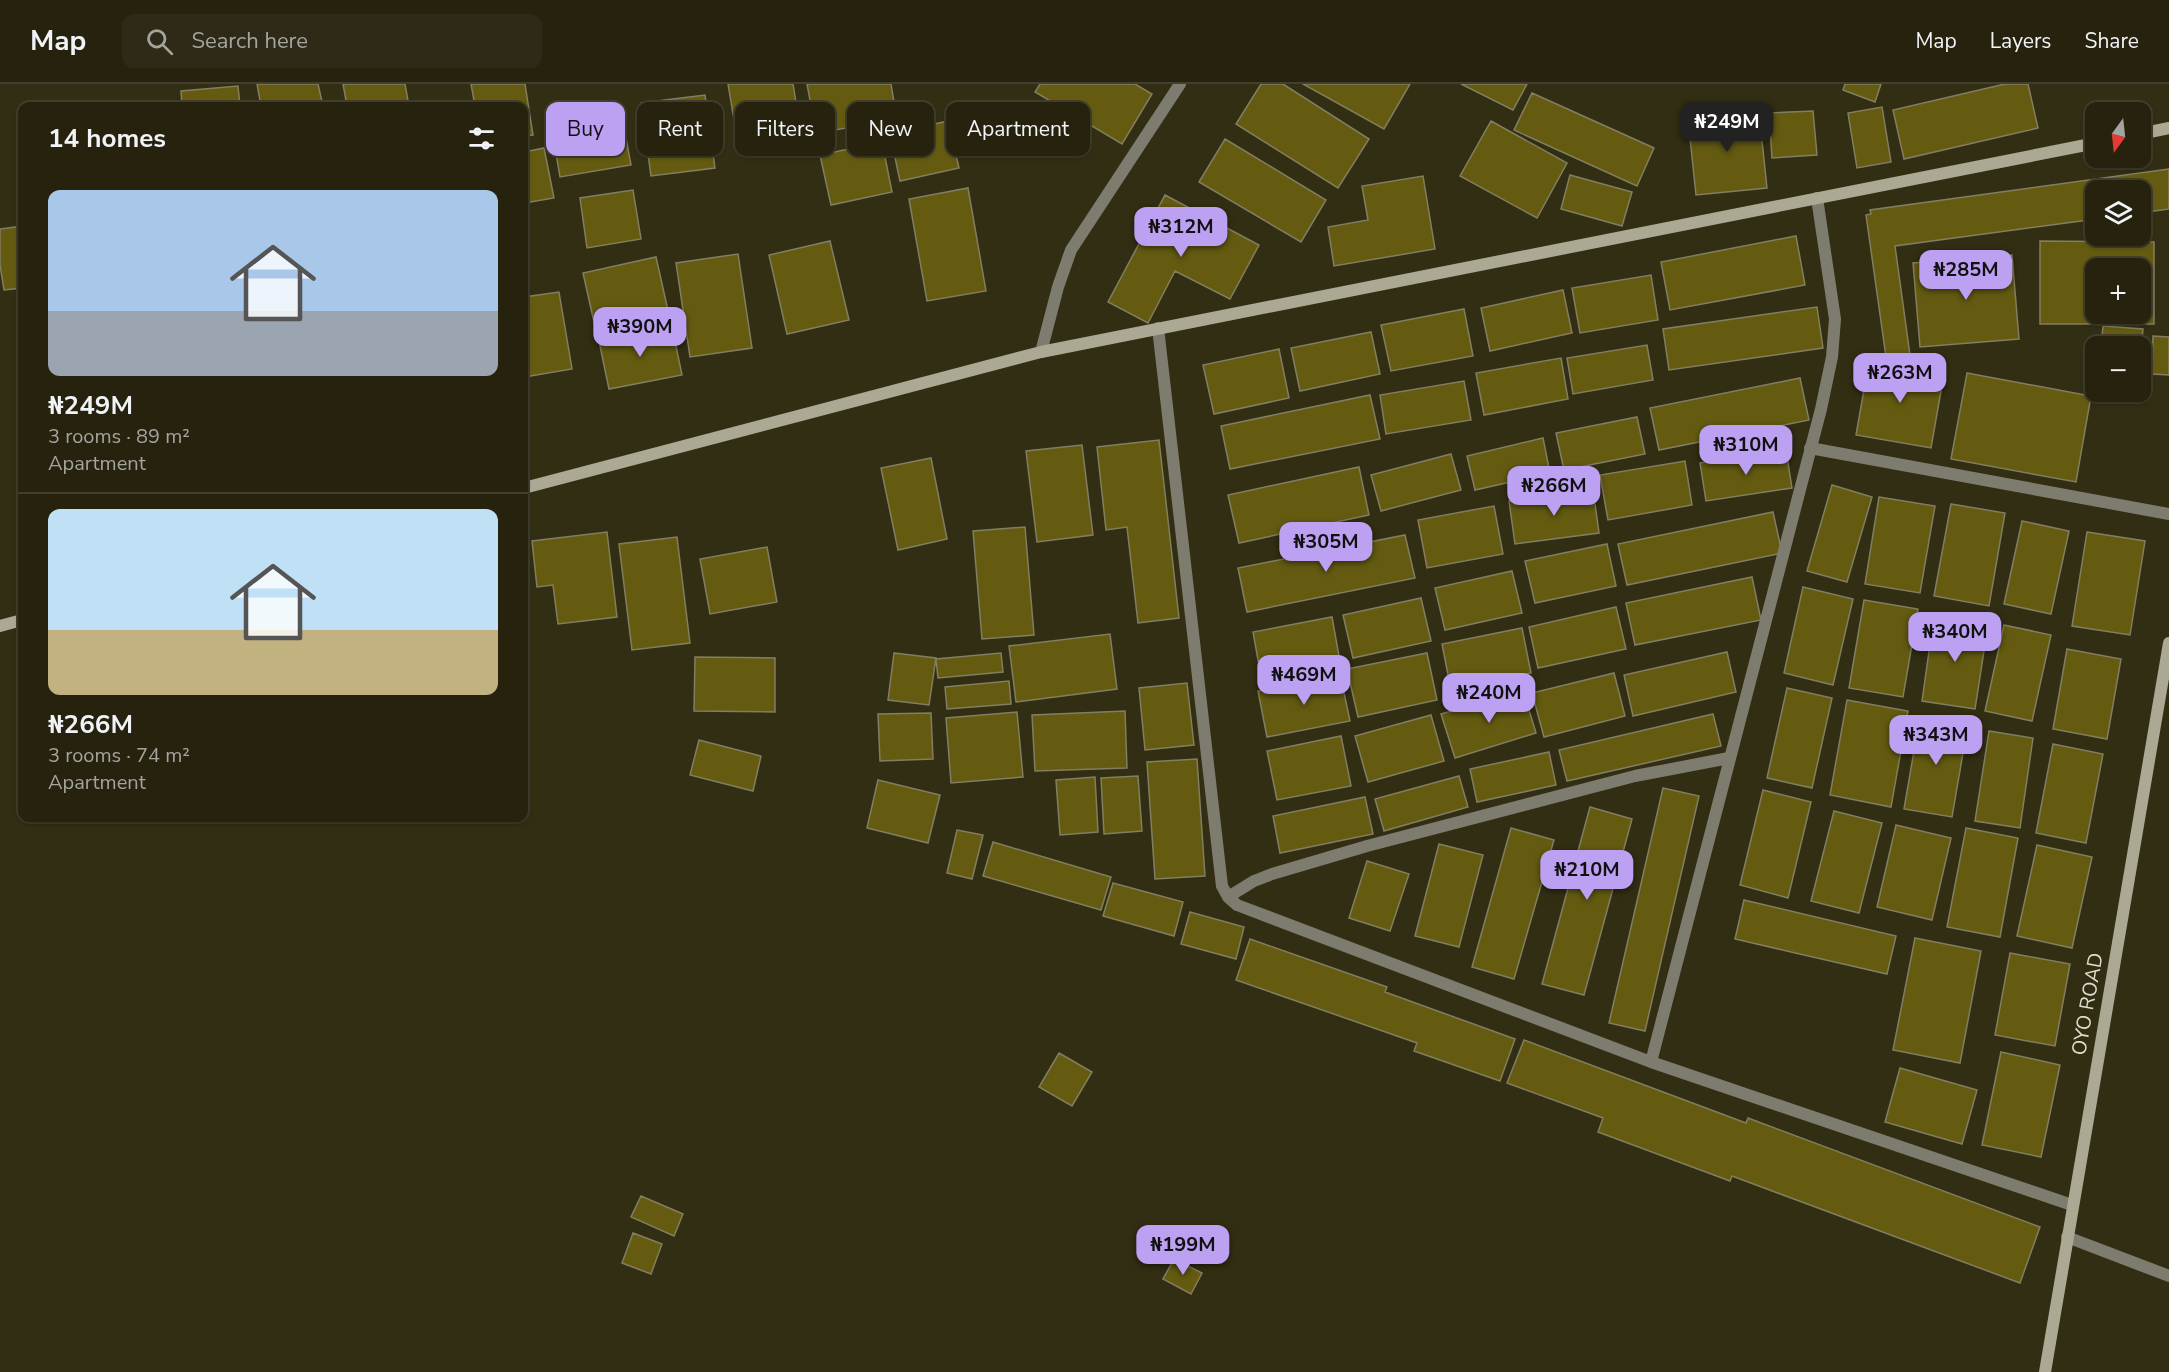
<!DOCTYPE html>
<html lang="en">
<head>
<meta charset="utf-8">
<style>
  body { margin:0; font-family:"Nunito Sans",sans-serif; background:#2e2a17; color:#f1f3f6; height:100vh; display:flex; flex-direction:column; font-size:22px; white-space:nowrap }
  * { box-sizing:border-box; margin:0 }
  p { font-size:20px; color:#a4a49e }
  .icon { flex:none; width:33px; height:33px; fill:none; stroke:currentColor; stroke-width:2; stroke-linecap:round; stroke-linejoin:round }
  .map { position:relative; flex:1; overflow:hidden }
  .side { position:absolute; left:18px; top:18px; width:510px; height:720px; display:flex; flex-direction:column; background:#26220e; border-radius:12px; box-shadow:0 2px 4px #0004,0 0 0 2px #423f2e }
  .side>* { flex:none }
  .guide { position:absolute; left:546px; top:18px; width:570px; height:54px; display:flex; gap:12px }
  .needle { width:39px; rotate:195deg }
  .buttons { position:absolute; left:2085px; top:18px; display:grid; gap:12px }
  .buttons a { display:grid; place-items:center; width:66px; height:66px; border-radius:12px; background:#26220e; box-shadow:0 2px 4px #0004,0 0 0 2px #423f2e; font-size:30px }
  .price { position:absolute; translate:-50% -51px; padding:0 14px; border-radius:12px; background:#bca0f2; color:#111; font-size:20px; line-height:39px; filter:drop-shadow(0 2px 3px #0008) }
  .price::after { content:''; position:absolute; left:50%; top:36px; width:18px; height:14px; margin-left:-9px; background:inherit; clip-path:polygon(0 0,100% 0,50% 100%) }
  .price.on { background:#222; color:#fff }
  ul { padding:0; list-style:none }
  li { display:grid; align-content:center; gap:12px; height:318px; padding:0 30px }
  li+li { border-top:2px solid #423f2e }
  li span { display:grid; place-items:center; height:186px; border-radius:12px; color:#555 }
  li>.icon { margin-inline-start:auto }
  span .icon { width:108px; height:108px; fill:#fffc; stroke-width:1 }
  li b { font-size:26px }
  h2 { display:flex; justify-content:space-between; align-items:center; height:72px; padding:0 30px; font-size:26px }
  .pill { padding:0 21px; border-radius:12px; background:#26220e; box-shadow:0 2px 4px #0004,0 0 0 2px #423f2e; font-size:21px; line-height:54px }
  .pill.on { background:#bca0f2; color:#111 }
  header { display:flex; align-items:center; gap:36px; box-sizing:border-box; height:84px; padding:0 30px; background:#26220e; border-bottom:2px solid #423f2e }
  header strong { font-size:28px }
  nav { display:flex; gap:33px; margin-inline-start:auto; font-size:21px }
  .search { width:420px; height:54px; background:#2e2a17; display:flex; align-items:center; gap:15px; box-sizing:border-box; padding:0 21px; border-radius:12px; color:#a4a49e; font-size:22px }
  .map>svg:first-child { display:block }
</style>
</head>
<body>
<header>
<strong>Map</strong>
<div class="search"><svg class="icon" aria-label="search" viewBox="0 0 24 24"><circle cx="10" cy="10" r="6"/><path d="M15 15l6 6"/></svg>Search here</div>
<nav><a>Map</a><a>Layers</a><a>Share</a></nav>
</header>
<div class="map">
<svg width="2169" height="1288" viewBox="0 0 2169 1288">
  <rect width="100%" height="100%" fill="#322e13"/>
  <path fill="#645b11" stroke="#827e61" stroke-width="1.5" fill-rule="evenodd" d="M257,0h61l5,22h-62z
    M343,0h62l4,22h-62z
    M471,0h54l8,51 -9,1v-30h-49z
    M728,0h65l10,61 -63,10z
    M807,0h84l6,36 -81,13z
    M1040,0h95l17,10 -30,50 -87,-52z
    M1261,0h22l86,55 -31,49 -102,-64z
    M1303,0h107l-26,45z
    M1461,0h66l-14,26z
    M1845,0h36l-6,18 -32,-12z
    M2005,0h23l10,44 -134,31 -11,-49z
    M238,2l2,20h-58l-1,-15z
    M1532,9l122,55 -17,38 -123,-56z
    M705,11l10,73 -64,8 -10,-73z
    M1882,23l9,55 -34,6 -9,-55z
    M1813,27l4,44 -45,3 -3,-45z
    M621,28l10,53 -71,12 -9,-53z
    M1759,28l8,76 -71,7 -8,-76z
    M948,37l11,47 -59,13 -10,-47z
    M1491,37l76,42 -30,55 -77,-42z
    M1225,55l101,61 -25,42 -102,-60z
    M882,58l10,50 -61,13 -11,-50z
    M544,64l10,50 -30,5v-51z
    M2169,85v40l-29,4v-23h-44v29l-201,27 15,109 -24,2 -20,-142 5,-1 -1,-4z
    M1570,91l62,17 -10,34 -61,-17z
    M1423,92l12,73 -101,17 -6,-39 40,-7 -6,-34z
    M968,104l18,103 -59,10 -18,-102z
    M633,106l8,49 -54,9 -7,-50z
    M1165,111l94,50 -29,54 -55,-28 -27,52 -40,-21z
    M22,142v62l-18,2 -4,-25v-36z
    M1796,152l9,49 -135,25 -9,-48z
    M830,157l19,79 -62,14 -18,-79z
    M2040,157l114,1v82h-114zM2096,184h44v46h-44z
    M738,170l14,94 -62,9 -14,-94z
    M2012,171l7,84 -99,8 -7,-84z
    M656,173l13,58 -73,16 -13,-58z
    M1651,191l7,45 -78,13 -8,-45z
    M1563,206l9,43 -82,18 -9,-43z
    M559,208l13,77 -48,8v-80z
    M1817,223l6,41 -154,22 -6,-41z
    M1464,225l9,47 -82,15 -10,-46z
    M2103,242l40,3 -3,33v-16h-39z
    M672,243l10,48 -73,14 -10,-48z
    M1371,248l9,42 -80,17 -9,-43z
    M2153,252l16,1v38l-17,-1z
    M1647,261l6,35 -80,14 -6,-36z
    M1279,265l10,49 -75,16 -11,-49z
    M1561,274l7,41 -84,16 -8,-42z
    M1869,277l75,13 -13,74 -75,-13z
    M1967,289l124,23 -15,86 -125,-23z
    M1800,294l9,42 -150,30 -9,-42z
    M1464,297l7,39 -85,14 -6,-39z
    M1370,311l10,44 -150,30 -9,-43z
    M1637,333l8,37 -81,16 -8,-37z
    M1543,354l7,35 -75,17 -8,-34z
    M1159,356l20,178 -41,5 -11,-96 -21,3 -9,-83z
    M1082,361l11,90 -56,7 -11,-91z
    M1786,366l6,38 -86,13 -6,-38z
    M1451,370l10,36 -80,21 -10,-36z
    M931,374l16,81 -49,11 -17,-82z
    M1685,377l7,44 -84,15 -8,-45z
    M1359,383l10,48 -130,28 -11,-48z
    M1832,401l40,12 -25,85 -40,-11z
    M1593,405l6,44 -84,11 -6,-43z
    M1879,413l56,9 -15,87 -55,-9z
    M1951,420l54,9 -16,93 -55,-10z
    M1494,422l9,48 -76,14 -9,-48z
    M1773,428l9,41 -155,32 -9,-41z
    M2022,437l47,10 -18,83 -47,-10z
    M1025,443l9,108 -52,4 -9,-108z
    M607,448l10,85 -59,7 -5,-39 -16,2 -5,-46z
    M2087,448l58,9 -15,94 -58,-9z
    M1405,451l10,43 -168,34 -9,-44z
    M677,453l13,106 -58,7 -13,-106z
    M1607,460l9,42 -81,17 -10,-42z
    M767,463l10,55 -67,12 -10,-55z
    M1512,487l10,42 -77,17 -10,-42z
    M1752,493l9,43 -126,25 -9,-42z
    M1803,503l50,12 -20,86 -49,-12z
    M1421,514l10,43 -78,17 -10,-43z
    M1864,516l54,9 -15,88 -54,-9z
    M1616,523l10,42 -88,19 -9,-41z
    M1934,532l54,9 -13,84 -53,-8z
    M1332,533l7,39 -79,15 -7,-39z
    M2004,541l47,10 -19,86 -47,-10z
    M1522,544l9,45 -80,17 -9,-46z
    M1110,550l7,55 -101,13 -7,-56z
    M2067,565l54,10 -14,80 -54,-10z
    M1727,568l9,40 -103,24 -9,-41z
    M894,569l42,5 -7,47 -41,-5z
    M1001,569l2,19 -65,6 -2,-19z
    M1427,569l10,47 -79,17 -11,-48z
    M695,573l80,1v54l-81,-1z
    M1614,589l11,43 -81,21 -12,-44z
    M1340,590l10,47 -83,16 -9,-46z
    M1009,597l2,23 -64,5 -2,-22z
    M1187,599l7,62 -49,5 -6,-62z
    M1787,604l45,10 -20,90 -45,-10z
    M1523,606l13,43 -81,25 -14,-44z
    M1847,616l61,11 -17,96 -61,-12z
    M1125,627l2,57 -92,3 -3,-56z
    M1017,628l6,65 -72,6 -5,-65z
    M931,629l2,46 -53,2 -2,-47z
    M1713,630l8,32 -154,35 -8,-31z
    M1431,631l13,46 -76,21 -13,-46z
    M1920,632l48,8 -16,93 -48,-8z
    M1989,647l44,7 -13,90 -45,-7z
    M1341,652l10,50 -74,14 -10,-49z
    M699,656l62,16 -8,35 -63,-16z
    M2053,660l50,10 -17,89 -50,-10z
    M1549,668l7,33 -79,17 -7,-33z
    M1197,675l8,117 -50,3 -8,-117z
    M1138,692l4,55 -38,3 -3,-56z
    M1459,692l9,31 -84,24 -9,-32z
    M1095,693l3,55 -38,3 -4,-55z
    M878,696l62,15 -12,48 -61,-15z
    M1663,704l36,8 -54,235 -36,-8z
    M1763,706l48,12 -23,96 -48,-13z
    M1365,713l8,37 -93,19 -7,-37z
    M1590,723l42,12 -48,176 -42,-11z
    M1834,727l48,12 -23,90 -48,-12z
    M1896,741l55,13 -19,82 -55,-13z
    M1511,744l43,12 -40,139 -42,-12z
    M1966,744l52,10 -18,99 -53,-10z
    M957,746l26,5 -11,44 -25,-6z
    M993,758l118,35 -10,33 -118,-34z
    M1439,760l44,11 -24,92 -44,-11z
    M2037,761l55,12 -20,91 -55,-12z
    M1367,777l42,13 -19,57 -41,-13z
    M1113,799l70,19 -9,34 -71,-20z
    M1744,816l152,36 -9,38 -152,-35z
    M1190,828l54,15 -8,32 -55,-15z
    M1915,854l66,13 -21,112 -67,-13z
    M1250,855l137,48 -2,5 130,47 -15,42 -86,-30 3,-8 -181,-63z
    M2010,869l60,11 -15,82 -60,-11z
    M1524,956l222,83 2,-5 292,109 -20,56 -288,-107 -2,5 -132,-49 5,-14 -96,-35z
    M2001,968l59,13 -19,92 -59,-12z
    M1059,969l33,19 -20,34 -33,-19z
    M1900,984l77,22 -15,54 -77,-22z
    M641,1112l42,18 -9,22 -43,-19z
    M633,1149l29,11 -11,30 -29,-11z
    M1174,1175l28,14 -11,21 -28,-15z"/>
  <g fill="none" stroke-linecap="round" stroke-linejoin="round">
    <path stroke="#7e7c6f" stroke-width="12" d="M1158,244l64,558 6,11 9,8 414,157 421,143
      M1041,268l17,-65 13,-37 109,-166
      M1810,364l359,66
      M1228,813l26,-16 18,-7 95,-28 268,-70 94,-18
      M1651,978l170,-653 11,-52 3,-38 -18,-121
      M2067,1153l102,39"/>
    <path stroke="#aba994" stroke-width="12" d="M2140,50l29,-6
      M524,404l517,-136 1055,-209
      M0,542l22,-6
      M2045,1288l124,-729"/>
  </g>
  <g text-anchor="middle" stroke-width="4.5" stroke-linejoin="round" paint-order="stroke">
    <g font-size="20" fill="#deddcd" stroke="#322e13">
      <text transform="translate(2087 920) rotate(-80)" y="7">OYO ROAD</text>
    </g>
  </g>
</svg>
<div class="buttons">
<a><svg class="needle" viewBox="-14 -14 28 28"><path d="M0-13l5 13h-10z" fill="#e53935"/><path d="M0 13l5-13h-10z" fill="#a4a49e"/></svg></a>
<a><svg class="icon" aria-label="layers" viewBox="0 0 24 24"><path d="M12 4l9 5-9 5-9-5zM3 14l9 5 9-5"/></svg></a>
<a>+</a>
<a>−</a>
</div>
<b class="price on" style="left:1727px;top:69px">₦249M</b>
<b class="price" style="left:1181px;top:174px">₦312M</b>
<b class="price" style="left:1966px;top:217px">₦285M</b>
<b class="price" style="left:640px;top:274px">₦390M</b>
<b class="price" style="left:1900px;top:320px">₦263M</b>
<b class="price" style="left:1746px;top:392px">₦310M</b>
<b class="price" style="left:1554px;top:433px">₦266M</b>
<b class="price" style="left:1326px;top:489px">₦305M</b>
<b class="price" style="left:1955px;top:579px">₦340M</b>
<b class="price" style="left:1304px;top:622px">₦469M</b>
<b class="price" style="left:1489px;top:640px">₦240M</b>
<b class="price" style="left:1936px;top:682px">₦343M</b>
<b class="price" style="left:1587px;top:817px">₦210M</b>
<b class="price" style="left:1183px;top:1192px">₦199M</b>
<div class="guide">
<a class="pill on">Buy</a>
<a class="pill">Rent</a>
<a class="pill">Filters</a>
<a class="pill">New</a>
<a class="pill">Apartment</a>
</div>
<section class="side">
<h2>14 homes<svg class="icon" aria-label="filters" viewBox="0 0 24 24"><path d="M4 7h16M4 17h16"/><circle cx="9" cy="7" r="2"/><circle cx="15" cy="17" r="2"/></svg></h2>
<ul>
<li><span style="background:linear-gradient(#a9c7e8 65%,#9aa5b1 0)"><svg class="icon" aria-label="home" viewBox="0 0 24 24"><path d="M3 11l9-7 9 7M6 9v11h12V9"/></svg></span><div><b>₦249M</b><p>3 rooms · 89 m²</p><p>Apartment</p></div></li>
<li><span style="background:linear-gradient(#bfe0f5 65%,#c2b280 0)"><svg class="icon" aria-label="home" viewBox="0 0 24 24"><path d="M3 11l9-7 9 7M6 9v11h12V9"/></svg></span><div><b>₦266M</b><p>3 rooms · 74 m²</p><p>Apartment</p></div></li>
</ul>
</section>
</div>
</body>
</html>
